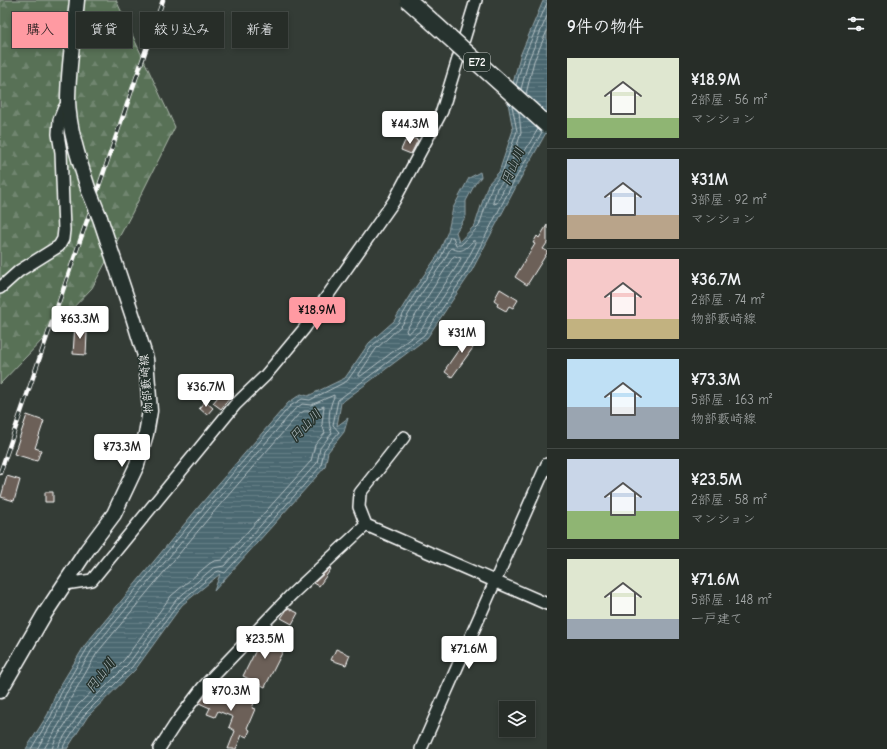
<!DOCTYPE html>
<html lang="ja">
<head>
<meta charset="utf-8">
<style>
  body { margin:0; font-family:"Comic Neue","Klee One",sans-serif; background:#333934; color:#f1f3f6; height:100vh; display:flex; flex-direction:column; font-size:15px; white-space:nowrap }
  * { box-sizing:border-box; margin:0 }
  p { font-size:13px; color:#a4a8a8 }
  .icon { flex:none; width:22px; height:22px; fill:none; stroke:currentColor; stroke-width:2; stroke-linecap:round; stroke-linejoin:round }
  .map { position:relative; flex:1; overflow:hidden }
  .details { display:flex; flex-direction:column; background:#272d28; width:340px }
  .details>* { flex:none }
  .banner { position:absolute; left:12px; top:12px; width:380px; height:36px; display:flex; gap:8px }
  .controls { position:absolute; left:499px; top:701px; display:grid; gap:8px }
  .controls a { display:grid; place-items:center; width:36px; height:36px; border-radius:0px; background:#272d28; box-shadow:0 2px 6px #0003,0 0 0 1px #434945; font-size:20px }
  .price { position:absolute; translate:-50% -34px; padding:0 9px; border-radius:4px; background:#fff; color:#222; font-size:13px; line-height:26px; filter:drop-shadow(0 1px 2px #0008) }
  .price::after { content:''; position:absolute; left:50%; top:24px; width:12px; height:9px; margin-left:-6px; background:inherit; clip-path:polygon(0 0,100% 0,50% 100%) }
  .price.on { background:#ff9aa2; color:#111 }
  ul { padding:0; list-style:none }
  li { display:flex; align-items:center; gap:12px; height:100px; padding:0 20px }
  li+li { border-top:1px solid #434945 }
  li span { display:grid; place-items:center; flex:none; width:112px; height:80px; border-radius:0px; color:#555 }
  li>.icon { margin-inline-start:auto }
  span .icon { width:48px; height:48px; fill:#fffc; stroke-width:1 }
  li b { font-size:17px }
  h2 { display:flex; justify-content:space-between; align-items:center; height:48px; padding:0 20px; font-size:17px }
  .chip { padding:0 14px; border-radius:0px; background:#272d28; box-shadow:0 2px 6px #0003,0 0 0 1px #434945; font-size:14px; line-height:36px }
  .chip.on { background:#ff9aa2; color:#111 }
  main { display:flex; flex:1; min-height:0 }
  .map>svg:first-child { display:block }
</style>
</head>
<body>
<main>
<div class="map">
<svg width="547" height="749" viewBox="0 0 547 749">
  <defs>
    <pattern id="forest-firs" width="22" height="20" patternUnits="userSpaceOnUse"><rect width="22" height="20" fill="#587157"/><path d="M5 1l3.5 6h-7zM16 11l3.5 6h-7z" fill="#718670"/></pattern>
    <pattern id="water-rules" width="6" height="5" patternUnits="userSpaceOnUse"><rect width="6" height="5" fill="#4b6871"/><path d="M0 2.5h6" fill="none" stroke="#667f86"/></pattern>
  </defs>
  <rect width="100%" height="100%" fill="#343c36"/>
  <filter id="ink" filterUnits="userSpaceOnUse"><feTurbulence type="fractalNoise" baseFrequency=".025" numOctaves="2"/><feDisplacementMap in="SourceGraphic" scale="8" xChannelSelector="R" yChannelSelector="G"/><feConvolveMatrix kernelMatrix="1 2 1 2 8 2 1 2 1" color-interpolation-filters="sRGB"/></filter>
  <g filter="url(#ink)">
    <path fill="url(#forest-firs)" stroke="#acb8ab" d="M0,0h116l59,127 -43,86 -40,75 -92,96z"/>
    <path fill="url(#water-rules)" stroke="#93a4aa" d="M547,0v131l-29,52 -48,91 -43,64 -86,65 -4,23 11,-8 -4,14 -16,20 -3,15 -111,124 6,-17 -38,31 -47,65 -47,46 -21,33h-41l22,-35 9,-23 28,-46 116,-141 87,-101 13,-9 7,2 37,-18 24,-35 25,-22 16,-26 28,-40 10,-24 5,-23 16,-30 11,-6 1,5 -6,7 -9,17v15l-10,16 3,10 16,-17 13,-41 11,-12 14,-42 -5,-27 12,-47 23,-55z"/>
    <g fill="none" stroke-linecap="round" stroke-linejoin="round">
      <path stroke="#b7c3c6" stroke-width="1" d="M516,85l8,-28 23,-54
        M521,89l8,-30 18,-43
        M526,94l8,-33 13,-30
        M519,112l2,21 -14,44 -10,11 -4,14 1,2 3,-1 12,-25 29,-49
        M473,241h2l1,2 -14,26 -42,62 -59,45h-2v-2l17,-25 26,-24 15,-25 28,-41 5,-10 2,-1c10,6 14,0 21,-7z
        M455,256l6,2 -4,8 -41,61 -7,6h-2l-1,-3 47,-73z
        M31,749l20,-33 10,-23 27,-46 116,-140 86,-101 12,-7 8,1 37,-19 25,-35 26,-23 15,-26 28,-40 9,-20h3l3,8h5l18,-19 13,-40 10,-13 15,-42 -5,-25
        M37,749l18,-31 10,-23 27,-45 116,-140 86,-100 8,-6 9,1 23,-10v2c-5,10 -7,26 -2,36l-12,15 -3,15 -93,103 -11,2 -37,32 -48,64 -47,47 -21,32 -2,6
        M44,749l17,-28 10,-23 26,-45 115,-139 86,-99 6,-4h8l12,-5 -2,18 3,9 -10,12 -4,16 -89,99 -8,1 -5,3 -38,32 -47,64 -47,46 -22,34 -3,9
        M63,749l1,-4 21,-31 47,-47 47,-64 37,-31 3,-1 6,2 96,-107 3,-16 15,-18 -6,-7 5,-25 86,-65 43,-63 47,-91 28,-49"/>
    </g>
    <path fill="#6c6058" stroke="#fff" d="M410,137l8,3 -7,14 -10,-4 4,-9 2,1z
      M547,225v18l-4,6 4,2v2l-20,32 -12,-8 20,-33 -2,-1 4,-7 2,2z
      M500,289l18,11 -5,8 -4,-2 -3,5 -9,-5 1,-3 -4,-3z
      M75,324h10l-1,9h3l-1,22 -13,-1z
      M471,332l9,6 -28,39 -7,-5 2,-3 -1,-1z
      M226,387l8,6 -13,16 -8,-6z
      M205,401l8,7 -6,7 -8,-7z
      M27,415l17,6 -9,27 6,2 -4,11 -23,-7z
      M7,476l13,4 -6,21 -13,-4z
      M45,492h8v10h-8z
      M330,568l1,1 -12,17 -5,-3z
      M288,608l10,5 -6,11 -11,-6z
      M265,632l22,11 -22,44 -22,-11z
      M336,649l14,6 -4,10 -15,-5z
      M214,686l40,17 -2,5 3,1 -8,19 3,2 -3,7 -5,-2 -6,14h-8l7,-18 -6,-4 4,-10 -15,-6 -3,6 -8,-3 3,-6 -11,-5z"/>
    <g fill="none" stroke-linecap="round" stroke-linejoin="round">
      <defs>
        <path id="minor" d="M0,288l19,-17 40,-25 4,-7 1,-9 -3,-78 -3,-18 1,-14 4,-10 5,-8
          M404,437l-44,56 -1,14 7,18 181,79
          M65,584l27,-4 143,-175 30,-29 39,-47 90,-128 48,-90 34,-111
          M159,749l17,-26 27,-36 88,-92 75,-70
          M421,749l126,-285"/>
        <path id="major" d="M77,0c-3,33 -9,68 -9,101 1,30 12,62 21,90
          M0,691l44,-76 43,-65 27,-36 23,-49 9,-31 4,-23 -4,-52 -13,-42 -33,-99"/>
      </defs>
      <use href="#minor" stroke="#fff" stroke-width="14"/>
      <use href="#major" stroke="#fff" stroke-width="17"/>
      <use href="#minor" stroke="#26332d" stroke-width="11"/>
      <use href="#major" stroke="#26332d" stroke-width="14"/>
      <defs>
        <path id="rail" d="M0,473l163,-473"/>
      </defs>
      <use href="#rail" stroke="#fff" stroke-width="4.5"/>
      <use href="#rail" stroke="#26332d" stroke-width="3" stroke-dasharray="9" stroke-linecap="butt"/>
      <defs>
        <path id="major-bridge" d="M89,191l11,27"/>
        <path id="highway-bridge" d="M408,0l139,125"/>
      </defs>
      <use href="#major-bridge" stroke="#fff" stroke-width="17" stroke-linecap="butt"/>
      <use href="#highway-bridge" stroke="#fff" stroke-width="19" stroke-linecap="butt"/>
      <use href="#major-bridge" stroke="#26332d" stroke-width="14"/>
      <use href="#highway-bridge" stroke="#26332d" stroke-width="16"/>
    </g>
  </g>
  <g text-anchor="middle" stroke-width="3" stroke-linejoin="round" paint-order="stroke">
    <rect fill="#26332d" stroke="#bec2c0" stroke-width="1" x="464" y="53" width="26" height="18" rx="3"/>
    <g font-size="11" font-weight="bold" fill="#fff">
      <text x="477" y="66">E72</text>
    </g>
    <g font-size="12" fill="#fff" stroke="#26332d">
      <text transform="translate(146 384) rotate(-95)" y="4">物部藪崎線</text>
    </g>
    <g font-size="13" font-style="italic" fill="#aebbbf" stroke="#26332d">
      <text transform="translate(512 166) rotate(-67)" y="5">円山川</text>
      <text transform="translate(305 425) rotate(-46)" y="5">円山川</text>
      <text transform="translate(100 675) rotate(-53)" y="5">円山川</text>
    </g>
  </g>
</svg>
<div class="controls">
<a><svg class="icon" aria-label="layers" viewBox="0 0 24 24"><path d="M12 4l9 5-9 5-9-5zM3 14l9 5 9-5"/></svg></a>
</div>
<b class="price" style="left:410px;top:145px">¥44.3M</b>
<b class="price on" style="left:317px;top:331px">¥18.9M</b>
<b class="price" style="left:80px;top:340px">¥63.3M</b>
<b class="price" style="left:462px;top:354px">¥31M</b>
<b class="price" style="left:206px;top:408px">¥36.7M</b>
<b class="price" style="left:122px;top:468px">¥73.3M</b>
<b class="price" style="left:265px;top:660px">¥23.5M</b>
<b class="price" style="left:469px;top:670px">¥71.6M</b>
<b class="price" style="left:231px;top:712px">¥70.3M</b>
<div class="banner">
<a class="chip on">購入</a>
<a class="chip">賃貸</a>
<a class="chip">絞り込み</a>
<a class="chip">新着</a>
</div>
</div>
<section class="details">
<h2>9件の物件<svg class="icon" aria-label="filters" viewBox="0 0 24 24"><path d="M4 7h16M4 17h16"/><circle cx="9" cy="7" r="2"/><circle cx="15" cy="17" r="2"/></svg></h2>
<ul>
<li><span style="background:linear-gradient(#dfe7d0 75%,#8fb573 0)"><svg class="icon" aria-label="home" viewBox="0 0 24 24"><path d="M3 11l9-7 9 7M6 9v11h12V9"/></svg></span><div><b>¥18.9M</b><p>2部屋 · 56 m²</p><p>マンション</p></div></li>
<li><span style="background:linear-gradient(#c9d6e8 70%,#b9a48a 0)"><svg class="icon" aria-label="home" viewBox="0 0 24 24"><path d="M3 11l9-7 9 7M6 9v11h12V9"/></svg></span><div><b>¥31M</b><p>3部屋 · 92 m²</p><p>マンション</p></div></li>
<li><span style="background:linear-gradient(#f6c9c9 75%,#c2b280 0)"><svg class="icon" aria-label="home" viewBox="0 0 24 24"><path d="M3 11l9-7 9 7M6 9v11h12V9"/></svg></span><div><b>¥36.7M</b><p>2部屋 · 74 m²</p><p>物部藪崎線</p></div></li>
<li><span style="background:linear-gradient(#bfe0f5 60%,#9aa5b1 0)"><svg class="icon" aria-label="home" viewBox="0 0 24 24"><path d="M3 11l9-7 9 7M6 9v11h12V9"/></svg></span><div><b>¥73.3M</b><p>5部屋 · 163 m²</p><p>物部藪崎線</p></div></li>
<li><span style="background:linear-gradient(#c9d6e8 65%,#8fb573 0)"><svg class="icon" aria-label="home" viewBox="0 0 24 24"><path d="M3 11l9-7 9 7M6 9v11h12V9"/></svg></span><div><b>¥23.5M</b><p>2部屋 · 58 m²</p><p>マンション</p></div></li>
<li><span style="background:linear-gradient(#dfe7d0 75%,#9aa5b1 0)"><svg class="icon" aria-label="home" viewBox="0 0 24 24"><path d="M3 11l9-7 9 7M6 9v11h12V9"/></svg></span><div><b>¥71.6M</b><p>5部屋 · 148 m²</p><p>一戸建て</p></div></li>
</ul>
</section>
</main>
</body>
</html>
